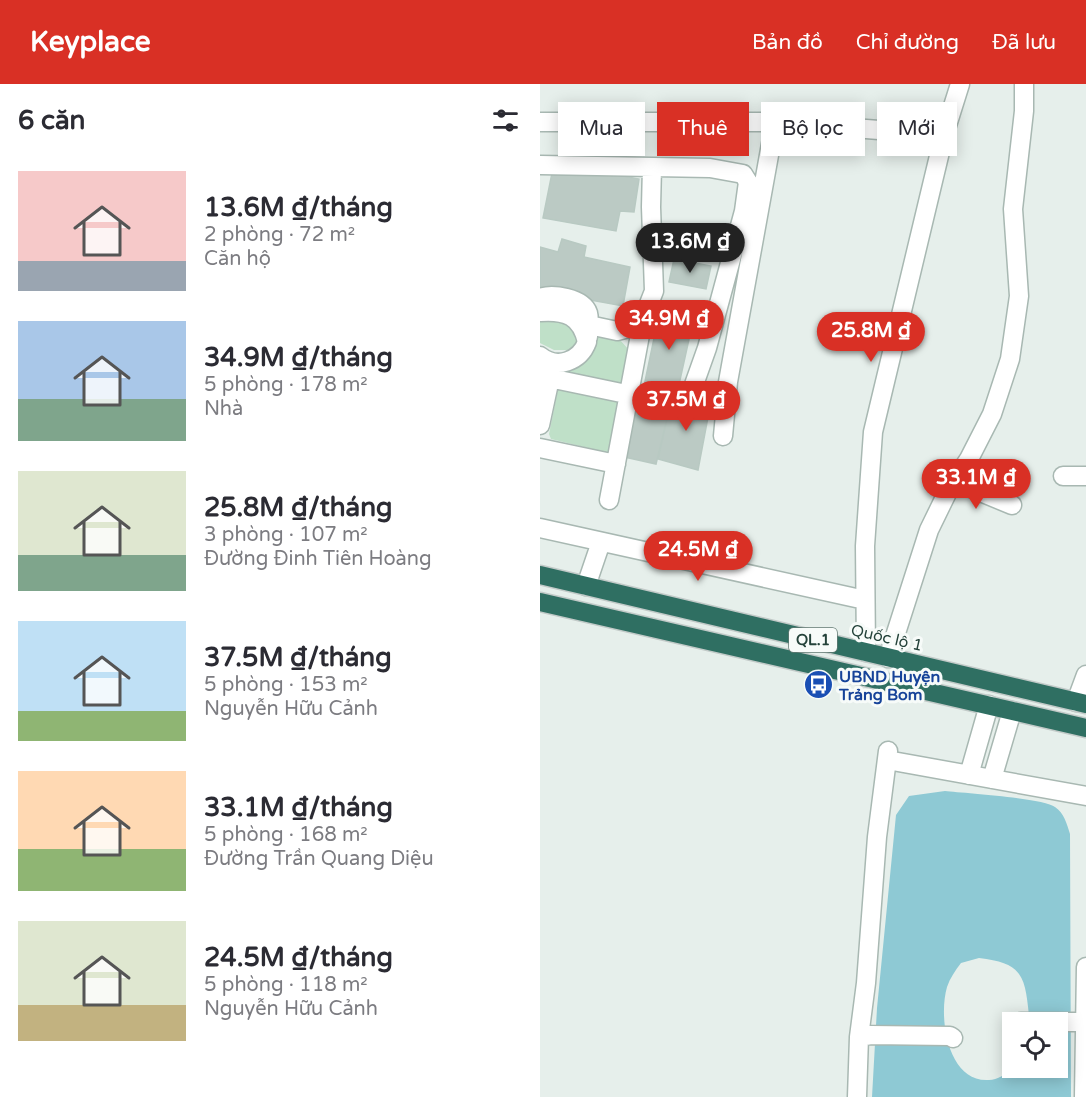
<!DOCTYPE html>
<html lang="vi">
<head>
<meta charset="utf-8">
<style>
  body { margin:0; font-family:"Varela Round",sans-serif; background:#f2f2f3; color:#2b2b33; height:100vh; display:flex; flex-direction:column; font-size:22px; white-space:nowrap }
  * { box-sizing:border-box; margin:0 }
  p { font-size:20px; color:#7c7c81 }
  .icon { flex:none; width:33px; height:33px; fill:none; stroke:currentColor; stroke-width:2; stroke-linecap:round; stroke-linejoin:round }
  .map { position:relative; flex:1; overflow:hidden }
  .details { display:flex; flex-direction:column; background:#fff; width:540px }
  .details>* { flex:none }
  .top-card { position:absolute; left:18px; top:18px; width:438px; height:54px; display:flex; gap:12px }
  .controls { position:absolute; left:462px; top:928px; display:grid; gap:12px }
  .controls a { display:grid; place-items:center; width:66px; height:66px; border-radius:0px; background:#fff; box-shadow:0 3px 15px #0003; font-size:30px }
  .price { position:absolute; translate:-50% -51px; padding:0 14px; border-radius:21px; background:#d93025; color:#fff; font-size:20px; line-height:39px; filter:drop-shadow(0 2px 3px #0008) }
  .price::after { content:''; position:absolute; left:50%; top:36px; width:18px; height:14px; margin-left:-9px; background:inherit; clip-path:polygon(0 0,100% 0,50% 100%) }
  .price.selected { background:#222; color:#fff }
  ul { padding:0; list-style:none }
  li { display:flex; align-items:center; gap:18px; height:150px; padding:0 18px }
  li span { display:grid; place-items:center; flex:none; width:168px; height:120px; border-radius:0px; color:#555 }
  li>.icon { margin-inline-start:auto }
  span .icon { width:72px; height:72px; fill:#fffc; stroke-width:1 }
  li b { font-size:26px }
  h2 { display:flex; justify-content:space-between; align-items:center; height:72px; padding:0 18px; font-size:26px }
  .chip { padding:0 21px; border-radius:0px; background:#fff; box-shadow:0 3px 15px #0003; font-size:21px; line-height:54px }
  .chip.selected { background:#d93025; color:#fff }
  header { display:flex; align-items:center; gap:36px; box-sizing:border-box; height:84px; padding:0 30px; background:#d93025; color:#fff }
  header strong { font-size:28px }
  nav { display:flex; gap:33px; margin-inline-start:auto; font-size:21px }
  main { display:flex; flex:1; min-height:0 }
  .map>svg:first-child { display:block }
</style>
</head>
<body>
<header>
<strong>Keyplace</strong>
<nav><a>Bản đồ</a><a>Chỉ đường</a><a>Đã lưu</a></nav>
</header>
<main>
<section class="details">
<h2>6 căn<svg class="icon" aria-label="filters" viewBox="0 0 24 24"><path d="M4 7h16M4 17h16"/><circle cx="9" cy="7" r="2"/><circle cx="15" cy="17" r="2"/></svg></h2>
<ul>
<li><span style="background:linear-gradient(#f6c9c9 75%,#9aa5b1 0)"><svg class="icon" aria-label="home" viewBox="0 0 24 24"><path d="M3 11l9-7 9 7M6 9v11h12V9"/></svg></span><div><b>13.6M ₫/tháng</b><p>2 phòng · 72 m²</p><p>Căn hộ</p></div></li>
<li><span style="background:linear-gradient(#a9c7e8 65%,#7fa58c 0)"><svg class="icon" aria-label="home" viewBox="0 0 24 24"><path d="M3 11l9-7 9 7M6 9v11h12V9"/></svg></span><div><b>34.9M ₫/tháng</b><p>5 phòng · 178 m²</p><p>Nhà</p></div></li>
<li><span style="background:linear-gradient(#dfe7d0 70%,#7fa58c 0)"><svg class="icon" aria-label="home" viewBox="0 0 24 24"><path d="M3 11l9-7 9 7M6 9v11h12V9"/></svg></span><div><b>25.8M ₫/tháng</b><p>3 phòng · 107 m²</p><p>Đường Đinh Tiên Hoàng</p></div></li>
<li><span style="background:linear-gradient(#bfe0f5 75%,#8fb573 0)"><svg class="icon" aria-label="home" viewBox="0 0 24 24"><path d="M3 11l9-7 9 7M6 9v11h12V9"/></svg></span><div><b>37.5M ₫/tháng</b><p>5 phòng · 153 m²</p><p>Nguyễn Hữu Cảnh</p></div></li>
<li><span style="background:linear-gradient(#ffd9b3 65%,#8fb573 0)"><svg class="icon" aria-label="home" viewBox="0 0 24 24"><path d="M3 11l9-7 9 7M6 9v11h12V9"/></svg></span><div><b>33.1M ₫/tháng</b><p>5 phòng · 168 m²</p><p>Đường Trần Quang Diệu</p></div></li>
<li><span style="background:linear-gradient(#dfe7d0 70%,#c2b280 0)"><svg class="icon" aria-label="home" viewBox="0 0 24 24"><path d="M3 11l9-7 9 7M6 9v11h12V9"/></svg></span><div><b>24.5M ₫/tháng</b><p>5 phòng · 118 m²</p><p>Nguyễn Hữu Cảnh</p></div></li>
</ul>
</section>
<div class="map">
<svg width="546" height="1013" viewBox="0 0 546 1013">
  <rect width="100%" height="100%" fill="#e6efeb"/>
  <path fill="#bfe0c8" d="M21,233l21,18 -7,15h-21l-14,-7v-25z
    M58,250l22,6 10,11 -5,37 -63,-14 33,-28z
    M27,303l53,11 -8,53 -7,1 -54,-13 -2,-5 9,-45z"/>
  <path fill="#8ec9d4" fill-rule="evenodd" d="M405,707c18,2 99,7 110,16 9,6 12,17 15,27l1,263h-199l5,-89 19,-193 13,-19zM439,874c43,5 46,17 50,58l29,7v45h-46c-5,6 -15,12 -23,12 -41,3 -51,-62 -42,-93 3,-9 8,-16 14,-24z"/>
  <path fill="#bbcac4" stroke="#b8c9c2" stroke-width="1.5" d="M14,79l85,16 -5,33 -14,-1 -4,20 -73,-13z
    M22,155l24,7 -2,11 46,10 -7,39 -38,-7 -45,-12v-40l18,5z
    M134,175l37,7 -5,23 -37,-7z
    M121,221l34,7 -19,86 -33,-7z
    M151,305l21,7 -14,74 -40,-11 11,-49 14,3z
    M96,319l33,7 -13,54 -32,-7z"/>
  <g fill="none" stroke-linecap="round" stroke-linejoin="round">
    <defs>
      <path id="minor" d="M0,38h235l169,13
        M0,81l170,3 33,6 5,8 -4,29 -37,137 -16,45 -12,12 -139,-29
        M0,214c12,-5 43,0 48,15 2,7 0,17 0,24
        M0,228c26,-2 41,4 47,30 -7,19 -30,28 -47,14
        M49,241l28,6 15,-4 11,-8 11,-28 -3,-84 1,-40
        M0,341l12,-56
        M183,352l5,-54 47,-260
        M0,364l76,16
        M523,392h23
        M414,397l58,24
        M69,416l34,-181
        M0,444l325,72
        M46,502l15,-44
        M326,568l-1,-106 8,-114 71,-297 16,-51
        M348,574l41,-128 20,-41 20,-30 23,-45 18,-55 9,-63 -6,-87 11,-98v-27
        M536,618l10,-27
        M347,676l199,36
        M429,691l20,-70
        M452,695l20,-68
        M481,938h64
        M319,953l12,-2 79,1 3,2
        M317,1013l2,-60 7,-54 11,-146 11,-86
        M544,1013l2,-130"/>
      <path id="highway" d="M0,491l546,129
        M0,518l546,126"/>
    </defs>
    <use href="#minor" stroke="#a8b8b2" stroke-width="21"/>
    <use href="#highway" stroke="#c2cac8" stroke-width="21"/>
    <use href="#minor" stroke="#fff" stroke-width="18"/>
    <use href="#highway" stroke="#2f6f62" stroke-width="18"/>
  </g>
  <defs>
    <symbol id="bus-disc" viewBox="-11 -11 22 22"><circle r="9.5" fill="#1a4fb4" stroke="#f7fbf9"/><path d="M-5-6H5V4H4V6H2V4H-2V6H-4V4H-5ZM-3.5-4V0h7V-4ZM-3.5 1.2v1.5H-2V1.2ZM2 1.2v1.5H3.5V1.2Z" fill="#fff"/></symbol>
  </defs>
  <g fill-rule="evenodd">
    <use href="#bus-disc" x="262" y="584" width="33" height="33"/>
  </g>
  <g text-anchor="middle" stroke-width="6" stroke-linejoin="round" paint-order="stroke">
    <rect fill="#f7fbf9" stroke="#637a73" stroke-width="1.5" x="249" y="544" width="48" height="24" rx="4.5"/>
    <g font-size="15" font-weight="bold" fill="#24423a">
      <text x="273" y="561">QL.1</text>
    </g>
    <g font-size="16" fill="#24423a" stroke="#f7fbf9">
      <text transform="translate(347 553) rotate(13)" y="6">Quốc lộ 1</text>
    </g>
    <g font-size="16" font-weight="bold" fill="#164399" stroke="#f7fbf9" text-anchor="start">
      <text x="299" y="598">UBND Huyện<tspan x="299" dy="18">Trảng Bom</tspan></text>
    </g>
  </g>
</svg>
<div class="controls">
<a><svg class="icon" aria-label="locate" viewBox="0 0 24 24"><circle cx="12" cy="12" r="6"/><path d="M12 2v4M12 18v4M2 12h4M18 12h4"/></svg></a>
</div>
<b class="price selected" style="left:150px;top:190px">13.6M ₫</b>
<b class="price" style="left:129px;top:267px">34.9M ₫</b>
<b class="price" style="left:331px;top:279px">25.8M ₫</b>
<b class="price" style="left:146px;top:348px">37.5M ₫</b>
<b class="price" style="left:436px;top:426px">33.1M ₫</b>
<b class="price" style="left:158px;top:498px">24.5M ₫</b>
<div class="top-card">
<a class="chip">Mua</a>
<a class="chip selected">Thuê</a>
<a class="chip">Bộ lọc</a>
<a class="chip">Mới</a>
</div>
</div>
</main>
</body>
</html>
